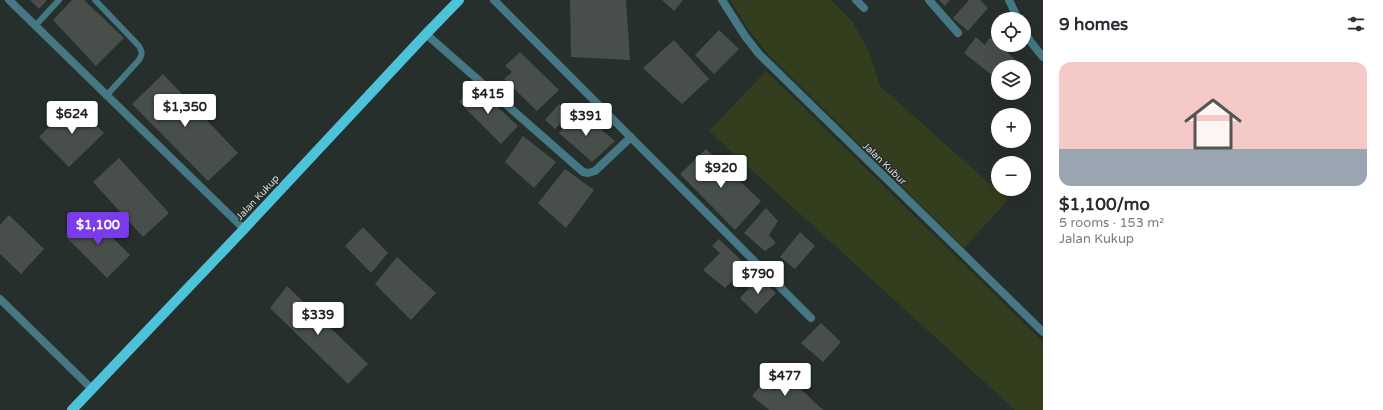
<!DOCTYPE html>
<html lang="en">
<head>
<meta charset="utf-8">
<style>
  body { margin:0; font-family:"Varela Round",sans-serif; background:#f2f2f3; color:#2b2b33; height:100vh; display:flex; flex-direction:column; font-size:15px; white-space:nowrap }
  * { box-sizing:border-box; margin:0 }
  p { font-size:13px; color:#7c7c81 }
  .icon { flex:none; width:22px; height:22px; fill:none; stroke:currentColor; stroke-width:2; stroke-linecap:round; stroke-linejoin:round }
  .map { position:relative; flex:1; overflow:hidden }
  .drawer { display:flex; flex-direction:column; background:#fff; width:340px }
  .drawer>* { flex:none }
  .tools { position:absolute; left:991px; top:12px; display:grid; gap:8px }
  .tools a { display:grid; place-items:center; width:40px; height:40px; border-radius:50%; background:#fff; box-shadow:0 4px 16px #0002; font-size:20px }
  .price { position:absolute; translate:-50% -34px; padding:0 9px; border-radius:4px; background:#fff; color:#222; font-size:13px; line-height:26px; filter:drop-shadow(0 1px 2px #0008) }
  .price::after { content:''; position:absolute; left:50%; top:24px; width:12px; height:9px; margin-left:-6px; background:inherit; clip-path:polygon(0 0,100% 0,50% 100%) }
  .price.active { background:#7c3aed; color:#fff }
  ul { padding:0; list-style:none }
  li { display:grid; align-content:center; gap:8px; height:212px; padding:0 16px }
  li span { display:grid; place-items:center; height:124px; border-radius:12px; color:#555 }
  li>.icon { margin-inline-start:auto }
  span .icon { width:72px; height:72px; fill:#fffc; stroke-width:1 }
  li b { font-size:17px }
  h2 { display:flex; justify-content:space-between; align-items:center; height:48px; padding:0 16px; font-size:17px }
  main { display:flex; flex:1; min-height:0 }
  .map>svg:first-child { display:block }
</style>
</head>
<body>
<main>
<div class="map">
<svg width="1043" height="410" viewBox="0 0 1043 410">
  <rect width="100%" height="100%" fill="#272f2d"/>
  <path fill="#323e1d" d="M730,0h101l21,21 17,30 11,35 128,114 -44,48 -196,-194 -19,-24z
    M766,71l277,271v68h-28l-306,-279z"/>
  <path fill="#484e49" d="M30,0h17l-8,9z
    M72,0h12l40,38 -28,28 -43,-46z
    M570,0h56l4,60 -59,-3z
    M662,0h21l-9,11z
    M939,0h11l-5,6z
    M969,0h11l8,8 -20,23 -15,-13z
    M719,30l20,19 -25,25 -19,-19z
    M976,37l9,8 5,-8 28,25 -3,5h-17v13l-34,-27z
    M674,40l35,39 -27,25 -39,-36z
    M520,52l39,38 -22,21 -33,-32 8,-7 -7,-6z
    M163,74l75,79 -30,28 -76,-77z
    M474,85l44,41 -17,18 -42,-42z
    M74,102l30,31 -35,34 -30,-30z
    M559,104l12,9 -16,16 -10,-9z
    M579,111l36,30 -23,21 -33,-29z
    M523,136l33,26 -22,26 -29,-26z
    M706,149l55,52 -26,29 -55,-56z
    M119,158l50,55 -26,24 -50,-55z
    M565,169l29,21 -28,38 -28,-25z
    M766,208l12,13 -9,14 7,8 -11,8 -21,-18z
    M89,214l41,41 -23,23 -41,-41z
    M9,215l35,34 -23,25 -21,-20v-29z
    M363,227l25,26 -17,20 -26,-27z
    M800,232l15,14 -20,23 -15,-12z
    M719,239l28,27 -22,22 -22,-18 17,-17 -8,-7z
    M397,257l39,36 -25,27 -36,-36z
    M759,277l17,16 -20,21 -16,-16z
    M287,286l81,78 -20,20 -78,-76z
    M821,323l20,19 -18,20 -22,-19z
    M786,375l37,35h-54l-17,-14 12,-15 10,10z"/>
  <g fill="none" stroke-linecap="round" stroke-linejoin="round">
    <path stroke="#457883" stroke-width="6" d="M95,0l44,46c3,6 4,8 0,14l-33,36
      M35,26l24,-26"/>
    <path stroke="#457883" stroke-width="8" d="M9,0l235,229
      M494,0l317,318
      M722,0l23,36 14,18 284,278
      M856,0l8,8
      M929,0l29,33
      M1009,0l9,19
      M1024,30l6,11 13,16
      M426,34l157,138 5,1 7,-2 36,-34
      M0,299l92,90"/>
    <path stroke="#4dc3da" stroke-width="10" d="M72,410l172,-181 182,-195 33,-34"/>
  </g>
  <g text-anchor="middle" stroke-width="3" stroke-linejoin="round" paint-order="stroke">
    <g font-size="10" fill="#d2d7d6" stroke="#272f2d">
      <text transform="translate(885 163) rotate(44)" y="4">Jalan Kubur</text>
      <text transform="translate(257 197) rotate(-47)" y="4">Jalan Kukup</text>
    </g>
  </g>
</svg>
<div class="tools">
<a><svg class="icon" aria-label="locate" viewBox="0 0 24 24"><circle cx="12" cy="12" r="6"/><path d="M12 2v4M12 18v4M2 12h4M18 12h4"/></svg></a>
<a><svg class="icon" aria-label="layers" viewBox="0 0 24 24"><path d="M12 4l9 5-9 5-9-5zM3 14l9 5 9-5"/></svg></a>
<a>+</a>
<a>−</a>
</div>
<b class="price" style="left:488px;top:115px">$415</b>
<b class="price" style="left:185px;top:128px">$1,350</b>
<b class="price" style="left:72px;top:135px">$624</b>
<b class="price" style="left:586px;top:137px">$391</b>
<b class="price" style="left:721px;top:189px">$920</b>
<b class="price active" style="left:98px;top:246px">$1,100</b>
<b class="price" style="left:758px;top:295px">$790</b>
<b class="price" style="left:318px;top:336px">$339</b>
<b class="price" style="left:785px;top:397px">$477</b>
</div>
<section class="drawer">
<h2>9 homes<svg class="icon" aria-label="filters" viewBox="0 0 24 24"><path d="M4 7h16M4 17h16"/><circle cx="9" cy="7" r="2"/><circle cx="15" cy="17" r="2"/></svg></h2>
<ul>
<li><span style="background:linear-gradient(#f6c9c9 70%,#9aa5b1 0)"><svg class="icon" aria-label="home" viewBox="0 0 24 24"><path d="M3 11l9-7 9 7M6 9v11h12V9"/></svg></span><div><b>$1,100/mo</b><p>5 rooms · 153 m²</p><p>Jalan Kukup</p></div></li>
</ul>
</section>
</main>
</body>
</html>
